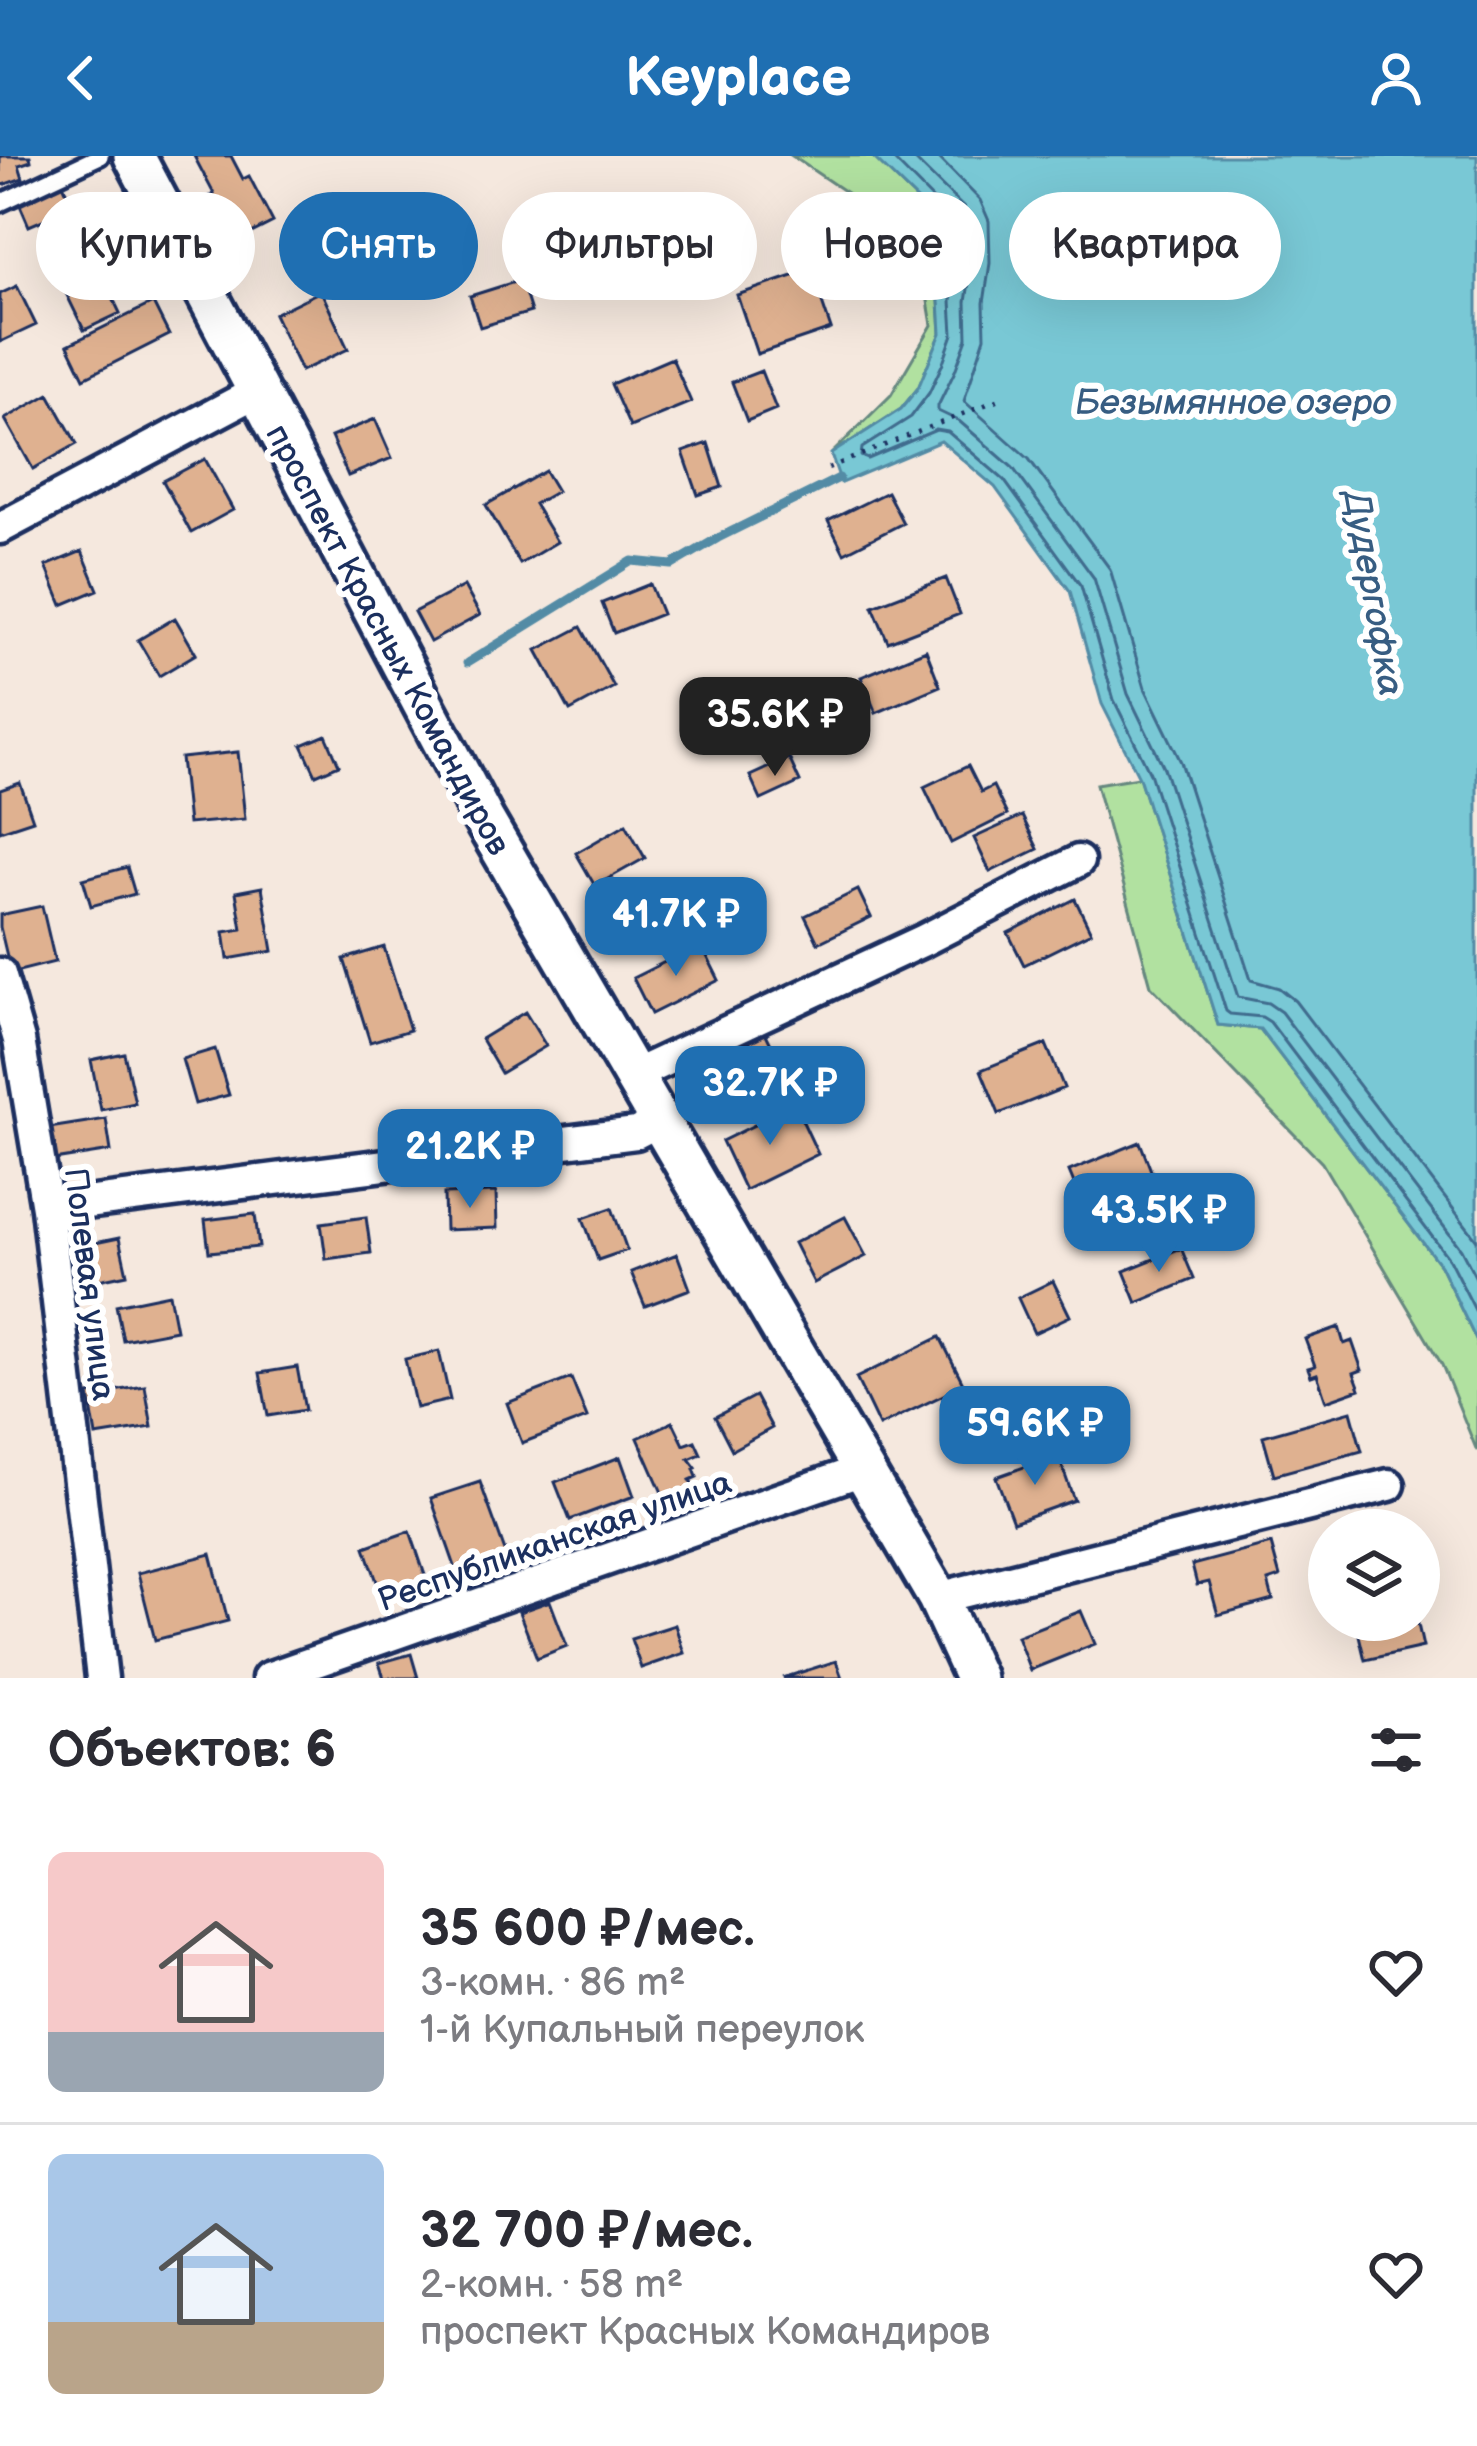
<!DOCTYPE html>
<html lang="ru">
<head>
<meta charset="utf-8">
<style>
  body { margin:0; font-family:"Balsamiq Sans",sans-serif; background:#f2f2f3; color:#2b2b33; height:100vh; display:flex; flex-direction:column; font-size:45px; white-space:nowrap }
  * { box-sizing:border-box; margin:0 }
  p { font-size:39px; color:#7c7c81 }
  .icon { flex:none; width:66px; height:66px; fill:none; stroke:currentColor; stroke-width:2; stroke-linecap:round; stroke-linejoin:round }
  .map { position:relative; height:1522px; overflow:hidden }
  .panel { display:flex; flex-direction:column; background:#fff; flex:1 }
  .panel>* { flex:none }
  .hud { position:absolute; left:36px; top:36px; width:1407px; height:108px; display:flex; gap:24px }
  .fabs { position:absolute; left:1308px; top:1353px; display:grid; gap:24px }
  .fabs a { display:grid; place-items:center; width:132px; height:132px; border-radius:50%; background:#fff; box-shadow:0 12px 48px #0002; font-size:60px }
  .price { position:absolute; translate:-50% -102px; padding:0 27px; border-radius:24px; background:#1f6fb2; color:#fff; font-size:39px; line-height:78px; filter:drop-shadow(0 3px 6px #0008) }
  .price::after { content:''; position:absolute; left:50%; top:72px; width:36px; height:27px; margin-left:-18px; background:inherit; clip-path:polygon(0 0,100% 0,50% 100%) }
  .price.current { background:#222; color:#fff }
  ul { padding:0; list-style:none }
  li { display:flex; align-items:center; gap:36px; height:300px; padding:0 48px }
  li+li { border-top:3px solid #e1e1e2 }
  li span { display:grid; place-items:center; flex:none; width:336px; height:240px; border-radius:18px; color:#555 }
  li>.icon { margin-inline-start:auto }
  span .icon { width:144px; height:144px; fill:#fffc; stroke-width:1 }
  li b { font-size:51px }
  h2 { display:flex; justify-content:space-between; align-items:center; height:144px; padding:0 48px; font-size:51px }
  .pill { padding:0 42px; border-radius:54px; background:#fff; box-shadow:0 12px 48px #0002; font-size:42px; line-height:108px }
  .pill.current { background:#1f6fb2; color:#fff }
  header { display:flex; justify-content:space-between; align-items:center; height:156px; padding:0 48px; background:#1f6fb2; color:#fff; font-size:54px; font-weight:700 }
  .map>svg:first-child { display:block }
</style>
</head>
<body>
<header><svg class="icon" aria-label="back" viewBox="0 0 24 24"><path d="M15 5l-7 7 7 7"/></svg>Keyplace<svg class="icon" aria-label="person" viewBox="0 0 24 24"><circle cx="12" cy="8" r="4"/><path d="M4 21q1-7 8-7t8 7"/></svg></header>
<div class="map">
<svg width="1477" height="1522" viewBox="0 0 1477 1522">
  <rect width="100%" height="100%" fill="#f5e8de"/>
  <filter id="ink" filterUnits="userSpaceOnUse"><feTurbulence type="fractalNoise" baseFrequency=".00833" numOctaves="2"/><feDisplacementMap in="SourceGraphic" scale="24" xChannelSelector="R" yChannelSelector="G"/><feConvolveMatrix kernelMatrix="1 2 1 2 8 2 1 2 1" color-interpolation-filters="sRGB"/></filter>
  <g filter="url(#ink)">
    <path fill="#b1e1a0" stroke="#66887f" stroke-width="3" d="M792,0h80l73,71v35l-6,39 2,32 -23,55 -17,21 -70,45 60,-59 41,-70 -14,-84z
      M1139,621l79,248 42,4 180,236 37,77v109l-35,-86 -120,-202 -171,-177 -55,-202z"/>
    <path fill="#79c8d5" stroke="#538ba5" stroke-width="3" d="M872,0h605v1186l-37,-77 -180,-236 -42,-4 -79,-248 -37,-73 -32,-113 -75,-104 -54,-46 -100,42 -10,-29 70,-45 17,-21 23,-55 -2,-32 6,-39v-35z"/>
    <g fill="none" stroke-linecap="round" stroke-linejoin="round">
      <path stroke="#416c8e" stroke-width="3" d="M890,0l66,67 1,39 -6,39 2,33 -11,31 -13,28 -18,24 -49,31 -1,8 7,3 68,-29 12,2 56,48 77,106 33,114 36,73 76,238 4,3 32,3 8,5 179,237 28,55
        M911,0l53,52 7,16 1,38 -6,40 1,36 -12,33 -17,35v5l21,10 54,47 81,110 34,116 36,74 74,229 30,6 13,9 180,237 16,31
        M937,0l43,44 9,21 1,42 -6,40 1,34 -21,64 65,58 81,110 35,119 36,74 70,218 28,8 16,13 182,239"/>
      <path stroke="#538ba5" stroke-width="9" d="M467,507l165,-102 40,4 46,-27 121,-60"/>
    </g>
    <path fill="#dfb190" stroke="#1b2f5e" stroke-width="3" d="M0,0h30l1,5 -12,4 4,13 -23,8z
      M194,0h37l12,23 6,-3 24,46 -41,21 -24,-46 6,-3z
      M61,23l12,28 -44,19 -12,-28z
      M631,45l15,33 -28,12 -15,-33z
      M91,48l8,15 7,-4 12,21 -52,28 -4,-7 -6,4 -12,-21 19,-11 -4,-7z
      M408,85l17,35 -40,20 -11,-23 18,-9 -6,-12z
      M98,111l22,46 -36,17 -22,-45z
      M811,114l20,59 -74,25 -20,-59z
      M521,124l10,32 -51,15 -10,-31z
      M17,130l19,39 -36,17v-48z
      M321,135l27,58 -47,22 -27,-57z
      M153,147l16,32 -85,43 -16,-33z
      M672,202l19,44 -61,25 -19,-43z
      M761,215l15,38 -29,12 -15,-39z
      M49,238l28,50 -44,25 -28,-50z
      M375,263l17,39 -44,18 -17,-39z
      M708,287l14,44 -24,8 -15,-43z
      M205,303l28,51 -42,23 -28,-52z
      M545,315l12,20 -23,13 23,38 -37,22 -34,-59z
      M887,336l16,31 -59,30 -16,-32z
      M82,395l16,39 -36,15 -16,-39z
      M946,422l14,36 -72,28 -15,-36z
      M650,428l12,30 -48,19 -12,-30z
      M464,430l16,29 -50,27 -16,-30z
      M175,462l21,36 -37,22 -21,-36z
      M581,471l33,60 -44,24 -33,-61z
      M926,494l14,36 -64,27 -15,-36z
      M326,579l13,30 -23,10 -14,-30z
      M238,596l7,67 -57,5 -7,-66z
      M789,602l11,24 -39,18 -11,-24z
      M968,610l13,26 12,-6 14,29 -56,28 -27,-56z
      M20,627l13,37 -33,11v-41z
      M1022,660l16,33 -48,23 -16,-34z
      M626,668l19,34 -50,28 -19,-33z
      M127,711l8,27 -44,12 -8,-27z
      M262,731l11,64 -45,8 -4,-27 18,-3 -6,-37z
      M858,734l13,27 -53,26 -13,-27z
      M1075,743l16,33 -67,33 -16,-32z
      M42,750l13,56 -44,11 -11,-46v-12z
      M701,788l18,36 -68,34 -18,-36z
      M384,791l26,83 -40,12 -26,-83z
      M525,856l21,34 -45,27 -20,-34z
      M766,878l18,37 -78,37 -18,-36z
      M1046,888l18,44 -65,26 -18,-44z
      M215,893l14,46 -34,9 -13,-45z
      M124,897l11,50 -34,7 -10,-50z
      M795,949l23,49 -73,36 -23,-49z
      M106,963l5,32 -63,10 -5,-32z
      M1140,986l15,39 -70,29 -16,-39z
      M496,1036l1,36 -52,2 -1,-36z
      M612,1052l15,42 -29,10 -15,-42z
      M255,1058l4,33 -50,5 -4,-32z
      M366,1061l5,36 -45,6 -5,-36z
      M845,1061l21,39 -52,27 -20,-40z
      M119,1082l8,36 -43,9 -8,-36z
      M1181,1092l13,31 -57,24 -13,-32z
      M677,1098l13,35 -45,17 -14,-34z
      M1053,1125l17,35 -36,17 -16,-35z
      M169,1138l7,36 -53,10 -7,-35z
      M1339,1171l5,17 8,-3 10,29 -8,3 6,16 -34,12 -9,-27 -6,2 -3,-8 7,-2 -10,-27z
      M940,1181l24,48 -85,41 -23,-48z
      M439,1195l11,49 -34,8 -11,-49z
      M297,1211l8,43 -37,6 -8,-43z
      M571,1222l16,40 -65,25 -15,-40z
      M145,1230l7,41 -56,9 -7,-41z
      M755,1240l17,32 -40,22 -17,-33z
      M1351,1255l11,40 -88,24 -11,-39z
      M673,1266l11,23 11,-4 6,13 -12,5 7,9 -2,1 3,8 -7,3 5,11 -28,13 -29,-66z
      M1058,1299l16,45 -61,22 -17,-45z
      M620,1301l14,39 -64,24 -15,-38z
      M480,1326l26,72 -49,18 -26,-74z
      M410,1375l18,53 -45,15 -18,-52z
      M1271,1388l9,33 -12,4 5,19 -55,15 -9,-33 -12,3 -5,-20z
      M211,1398l17,67 -73,19 -17,-67z
      M550,1445l17,45 -30,12 -18,-46z
      M1081,1455l14,33 -65,26 -13,-34z
      M1388,1464h29l6,27 -58,13 -8,-33z
      M675,1469l9,28 -43,15 -10,-29z
      M411,1498l7,24h-34l-5,-15z
      M836,1505l6,17h-59z"/>
    <g fill="none" stroke-linecap="round" stroke-linejoin="round">
      <defs>
        <path id="service" d="M0,47l100,-47"/>
        <path id="minor" d="M0,372l256,-136
          M0,818l19,66 28,168 55,470
          M634,919l290,-135 154,-79
          M47,1052l589,-75 25,-13
          M938,1442l451,-113
          M268,1522l597,-209"/>
        <path id="tertiary" d="M134,0l350,664 454,778 37,80"/>
      </defs>
      <use href="#service" stroke="#1b2f5e" stroke-width="24"/>
      <use href="#minor" stroke="#1b2f5e" stroke-width="39"/>
      <use href="#tertiary" stroke="#1b2f5e" stroke-width="48"/>
      <path stroke="#1b2f5e" stroke-width="4.5" stroke-dasharray="3 9" stroke-linecap="butt" d="M828,312l172,-69"/>
      <use href="#service" stroke="#fff" stroke-width="15"/>
      <use href="#minor" stroke="#fff" stroke-width="30"/>
      <use href="#tertiary" stroke="#fff" stroke-width="39"/>
    </g>
  </g>
  <g text-anchor="middle" stroke-width="12" stroke-linejoin="round" paint-order="stroke">
    <g font-size="33" fill="#1b2f5e" stroke="#fff">
      <text transform="translate(389 483) rotate(62)" y="12">проспект Красных Командиров</text>
      <text transform="translate(91 1128) rotate(83)" y="12">Полевая улица</text>
      <text transform="translate(554 1384) rotate(-19)" y="12">Республиканская улица</text>
    </g>
    <g font-size="36" font-style="italic" fill="#375d82" stroke="#fff">
      <text x="1233" y="258">Безымянное озеро</text>
      <text transform="translate(1375 437) rotate(80)" y="13">Дудергофка</text>
    </g>
  </g>
</svg>
<div class="fabs">
<a><svg class="icon" aria-label="layers" viewBox="0 0 24 24"><path d="M12 4l9 5-9 5-9-5zM3 14l9 5 9-5"/></svg></a>
</div>
<b class="price current" style="left:775px;top:623px">35.6K ₽</b>
<b class="price" style="left:676px;top:823px">41.7K ₽</b>
<b class="price" style="left:770px;top:992px">32.7K ₽</b>
<b class="price" style="left:470px;top:1055px">21.2K ₽</b>
<b class="price" style="left:1159px;top:1119px">43.5K ₽</b>
<b class="price" style="left:1035px;top:1332px">59.6K ₽</b>
<div class="hud">
<a class="pill">Купить</a>
<a class="pill current">Снять</a>
<a class="pill">Фильтры</a>
<a class="pill">Новое</a>
<a class="pill">Квартира</a>
</div>
</div>
<section class="panel">
<h2>Объектов: 6<svg class="icon" aria-label="filters" viewBox="0 0 24 24"><path d="M4 7h16M4 17h16"/><circle cx="9" cy="7" r="2"/><circle cx="15" cy="17" r="2"/></svg></h2>
<ul>
<li><span style="background:linear-gradient(#f6c9c9 75%,#9aa5b1 0)"><svg class="icon" aria-label="home" viewBox="0 0 24 24"><path d="M3 11l9-7 9 7M6 9v11h12V9"/></svg></span><div><b>35 600 ₽/мес.</b><p>3-комн. · 86 m²</p><p>1-й Купальный переулок</p></div><svg class="icon" aria-label="heart" viewBox="0 0 24 24"><path d="M12 20l-8-8c-3-5 5-10 8-4 3-6 11-1 8 4z"/></svg></li>
<li><span style="background:linear-gradient(#a9c7e8 70%,#b9a48a 0)"><svg class="icon" aria-label="home" viewBox="0 0 24 24"><path d="M3 11l9-7 9 7M6 9v11h12V9"/></svg></span><div><b>32 700 ₽/мес.</b><p>2-комн. · 58 m²</p><p>проспект Красных Командиров</p></div><svg class="icon" aria-label="heart" viewBox="0 0 24 24"><path d="M12 20l-8-8c-3-5 5-10 8-4 3-6 11-1 8 4z"/></svg></li>
</ul>
</section>
</body>
</html>
